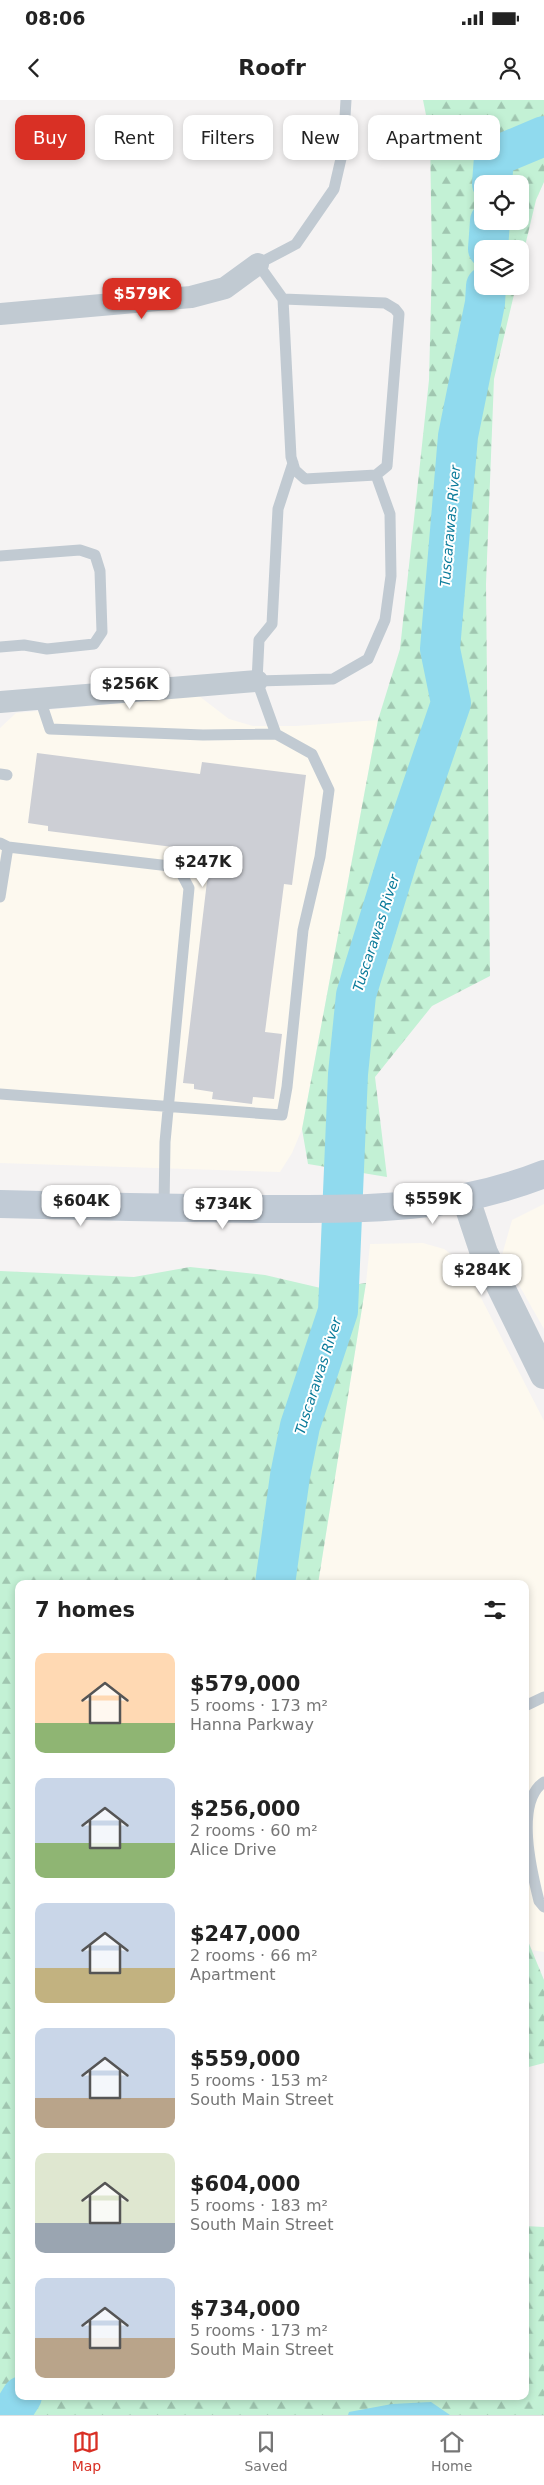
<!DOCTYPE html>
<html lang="en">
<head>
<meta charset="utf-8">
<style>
  body { margin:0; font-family:"DejaVu Sans",sans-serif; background:#f6f6f6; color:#222; height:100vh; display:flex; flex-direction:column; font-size:19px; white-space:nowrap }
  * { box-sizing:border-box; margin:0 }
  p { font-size:16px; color:#767676 }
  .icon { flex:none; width:28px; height:28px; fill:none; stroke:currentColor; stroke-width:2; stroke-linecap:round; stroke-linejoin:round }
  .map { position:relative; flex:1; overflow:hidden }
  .sheet { position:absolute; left:15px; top:1480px; width:514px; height:820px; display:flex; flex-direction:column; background:#fff; border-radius:10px; box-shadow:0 2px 8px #0003 }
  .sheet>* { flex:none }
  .banner { position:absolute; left:15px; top:15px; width:515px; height:45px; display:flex; gap:10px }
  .tools { position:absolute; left:474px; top:75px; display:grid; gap:10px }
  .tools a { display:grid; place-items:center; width:55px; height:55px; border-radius:10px; background:#fff; box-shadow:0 2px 8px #0003; font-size:25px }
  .price { position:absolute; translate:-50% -42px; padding:0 11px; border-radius:10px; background:#fff; color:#222; font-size:16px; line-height:32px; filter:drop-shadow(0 1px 2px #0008) }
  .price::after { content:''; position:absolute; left:50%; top:30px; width:15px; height:11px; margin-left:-8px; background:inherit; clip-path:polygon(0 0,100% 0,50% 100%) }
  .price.active { background:#d93025; color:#fff }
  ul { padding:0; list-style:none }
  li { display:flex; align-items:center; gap:15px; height:125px; padding:0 20px }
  li span { display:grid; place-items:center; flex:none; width:140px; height:100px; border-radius:10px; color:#555 }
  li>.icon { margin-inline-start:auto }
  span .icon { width:60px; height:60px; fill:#fffc; stroke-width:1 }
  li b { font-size:21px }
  h2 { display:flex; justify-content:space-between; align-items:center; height:60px; padding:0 20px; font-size:21px }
  .chip { padding:0 18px; border-radius:10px; background:#fff; box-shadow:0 2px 8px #0003; font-size:18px; line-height:45px }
  .chip.active { background:#d93025; color:#fff }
  .status { display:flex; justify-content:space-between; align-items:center; height:35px; padding:0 25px; background:#fff; direction:ltr }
  .status svg { height:14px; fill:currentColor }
  header { display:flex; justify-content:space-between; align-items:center; height:65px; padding:0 20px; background:#fff; font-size:22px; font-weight:800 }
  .tab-bar { display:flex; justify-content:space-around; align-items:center; height:70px; border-top:1px solid #e0e0e0; background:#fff; font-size:14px; color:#767676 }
  .tab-bar a { display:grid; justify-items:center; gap:2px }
  .tab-bar .active { color:#d93025 }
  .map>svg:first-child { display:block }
</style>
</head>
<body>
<div class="status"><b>08:06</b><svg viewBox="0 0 49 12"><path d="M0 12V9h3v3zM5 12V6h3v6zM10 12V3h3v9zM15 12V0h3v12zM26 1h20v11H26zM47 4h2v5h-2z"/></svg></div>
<header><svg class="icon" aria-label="back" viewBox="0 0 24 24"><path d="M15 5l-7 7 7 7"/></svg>Roofr<svg class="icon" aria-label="person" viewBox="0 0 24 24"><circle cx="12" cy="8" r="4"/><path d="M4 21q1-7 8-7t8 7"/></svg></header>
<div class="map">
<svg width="544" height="2315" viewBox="0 0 544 2315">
  <defs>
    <pattern id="forest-firs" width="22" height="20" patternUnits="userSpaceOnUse" patternTransform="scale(1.25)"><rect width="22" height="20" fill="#c3f1d5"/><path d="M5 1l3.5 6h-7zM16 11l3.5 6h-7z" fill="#a0c6b0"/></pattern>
  </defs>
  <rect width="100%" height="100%" fill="#f5f3f3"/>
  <path fill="#fdf9ef" d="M199,596l30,23 24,7h43l82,-6 -76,409 -10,24 -12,19 -280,-9v-435l16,-15z
    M544,1104v125l-42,-74 10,-35z
    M423,1143l21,6 11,8 20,29 69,135v531l-12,-2 -7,-16v-350h-207l48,-301 4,-39z"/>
  <path fill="url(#forest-firs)" fill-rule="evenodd" d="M423,0h121v82l-8,18 -16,67v-18h-38v37h34l-22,93 -8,205 4,392 -58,30 -57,71 12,100 -79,-13 -6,-35 76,-409 22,-71 29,-269 3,-118 -2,-127zM482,84h38v37h-38z
    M190,1167l75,8 60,14 41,-6 -48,301h-299v812h506v-170l19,1v188h-544v-1144l134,6z
    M525,1834l19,46v83l-19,5z"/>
  <path fill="#90daee" d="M431,2302l19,13h-102l1,-3 43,-8z"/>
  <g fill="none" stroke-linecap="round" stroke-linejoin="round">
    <path stroke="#90daee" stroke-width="40" d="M492,84l2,-27 50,-21
      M488,149l2,-28
      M275,1484l15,-108 10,-50 38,-115 10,-237 8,-79 42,-137 53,-155 -11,-54 18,-213 27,-133 1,-17
      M10,2315l12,-19"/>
  </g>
  <path fill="#cdcfd5" d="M37,653l163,21 2,-12 104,13 -14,110 -8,-1 -19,148 17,2 -8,65 -21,-2 -1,7 -40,-5 1,-7 -19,-3v-5l-11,-1 25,-210 -12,-23 -148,-19v-5l-20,-3z"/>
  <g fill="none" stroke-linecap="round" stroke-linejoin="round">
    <path stroke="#c1cad2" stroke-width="11" d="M283,199l102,4 10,6 4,5 -12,152 -11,9 -71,4 -10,-9 -4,-13 -8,-158 -25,-35 38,-20 38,-55 9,-39 3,-50
      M0,456l80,-6 15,5 5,16 2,61 -8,12 -47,5 -23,-4 -24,2
      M257,581l76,-2 35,-20 17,-39 6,-44 -1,-62 -14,-39
      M276,634l-19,-53 2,-41 13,-16 6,-115 15,-46
      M0,674l7,1
      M0,743l8,4 170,20 11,21 -24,254 -1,66
      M0,797l8,-50
      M0,994l282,21 5,-28 16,-157 17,-73 9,-67 -17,-36 -36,-20 -73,1 -153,-6 -10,-30
      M525,1606l19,-9
      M544,1682c-30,20 -12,91 -5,119l5,6"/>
    <path stroke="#c1cad2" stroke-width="22" d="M0,214l191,-17 34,-9 33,-24
      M0,602l257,-21"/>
    <path stroke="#c1cad2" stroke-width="28" d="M466,1099l18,54 60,122"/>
    <path stroke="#c1cbd6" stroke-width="28" d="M0,1104c86,2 171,4 257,5 101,0 191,3 287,-35"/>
  </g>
  <g text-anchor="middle" stroke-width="4" stroke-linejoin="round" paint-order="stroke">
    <g font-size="14" font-style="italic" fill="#0c7c9b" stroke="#fff">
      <text transform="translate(450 426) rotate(-85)" y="5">Tuscarawas River</text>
      <text transform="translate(376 833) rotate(-72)" y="5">Tuscarawas River</text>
      <text transform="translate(318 1276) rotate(-72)" y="5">Tuscarawas River</text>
    </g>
  </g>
</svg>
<div class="tools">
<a><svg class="icon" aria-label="locate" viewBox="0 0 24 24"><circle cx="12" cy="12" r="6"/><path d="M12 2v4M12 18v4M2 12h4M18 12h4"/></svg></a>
<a><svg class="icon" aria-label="layers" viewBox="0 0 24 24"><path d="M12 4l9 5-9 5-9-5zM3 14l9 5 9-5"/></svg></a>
</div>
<b class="price active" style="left:142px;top:220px">$579K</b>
<b class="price" style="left:130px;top:610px">$256K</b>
<b class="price" style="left:203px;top:788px">$247K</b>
<b class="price" style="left:433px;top:1125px">$559K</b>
<b class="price" style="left:81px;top:1127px">$604K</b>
<b class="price" style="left:223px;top:1130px">$734K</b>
<b class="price" style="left:482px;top:1196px">$284K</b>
<div class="banner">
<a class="chip active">Buy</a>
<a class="chip">Rent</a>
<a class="chip">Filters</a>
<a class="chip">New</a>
<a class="chip">Apartment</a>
</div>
<section class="sheet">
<h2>7 homes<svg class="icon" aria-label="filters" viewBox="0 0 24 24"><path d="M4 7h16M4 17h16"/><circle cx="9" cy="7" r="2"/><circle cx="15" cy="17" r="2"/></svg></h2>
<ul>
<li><span style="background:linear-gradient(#ffd9b3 70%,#8fb573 0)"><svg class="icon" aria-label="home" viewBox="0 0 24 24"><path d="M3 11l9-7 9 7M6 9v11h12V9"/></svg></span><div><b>$579,000</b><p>5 rooms · 173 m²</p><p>Hanna Parkway</p></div></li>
<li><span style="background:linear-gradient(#c9d6e8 65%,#8fb573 0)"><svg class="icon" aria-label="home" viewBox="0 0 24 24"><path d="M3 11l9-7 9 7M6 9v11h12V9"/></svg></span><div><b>$256,000</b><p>2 rooms · 60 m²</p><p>Alice Drive</p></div></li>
<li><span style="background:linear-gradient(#c9d6e8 65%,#c2b280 0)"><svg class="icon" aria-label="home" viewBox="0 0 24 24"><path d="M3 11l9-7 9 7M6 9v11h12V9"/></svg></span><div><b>$247,000</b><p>2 rooms · 66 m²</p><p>Apartment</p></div></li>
<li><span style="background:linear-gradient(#c9d6e8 70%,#b9a48a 0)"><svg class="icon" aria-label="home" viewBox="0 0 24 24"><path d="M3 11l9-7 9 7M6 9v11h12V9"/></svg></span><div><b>$559,000</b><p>5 rooms · 153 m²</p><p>South Main Street</p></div></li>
<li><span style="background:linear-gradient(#dfe7d0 70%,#9aa5b1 0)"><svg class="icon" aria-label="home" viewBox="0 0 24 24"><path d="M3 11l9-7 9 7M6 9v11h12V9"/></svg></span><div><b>$604,000</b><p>5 rooms · 183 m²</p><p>South Main Street</p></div></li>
<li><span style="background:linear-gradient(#c9d6e8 60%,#b9a48a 0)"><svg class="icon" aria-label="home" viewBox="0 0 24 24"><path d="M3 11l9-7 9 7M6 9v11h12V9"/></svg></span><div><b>$734,000</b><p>5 rooms · 173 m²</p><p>South Main Street</p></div></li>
</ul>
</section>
</div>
<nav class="tab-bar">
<a class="active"><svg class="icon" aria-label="map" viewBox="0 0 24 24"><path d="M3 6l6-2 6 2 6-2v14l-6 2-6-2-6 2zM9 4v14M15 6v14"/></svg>Map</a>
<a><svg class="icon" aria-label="saved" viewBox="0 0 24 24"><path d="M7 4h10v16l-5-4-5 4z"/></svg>Saved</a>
<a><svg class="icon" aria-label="home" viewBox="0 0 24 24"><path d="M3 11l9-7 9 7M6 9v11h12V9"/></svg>Home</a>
</nav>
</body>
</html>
